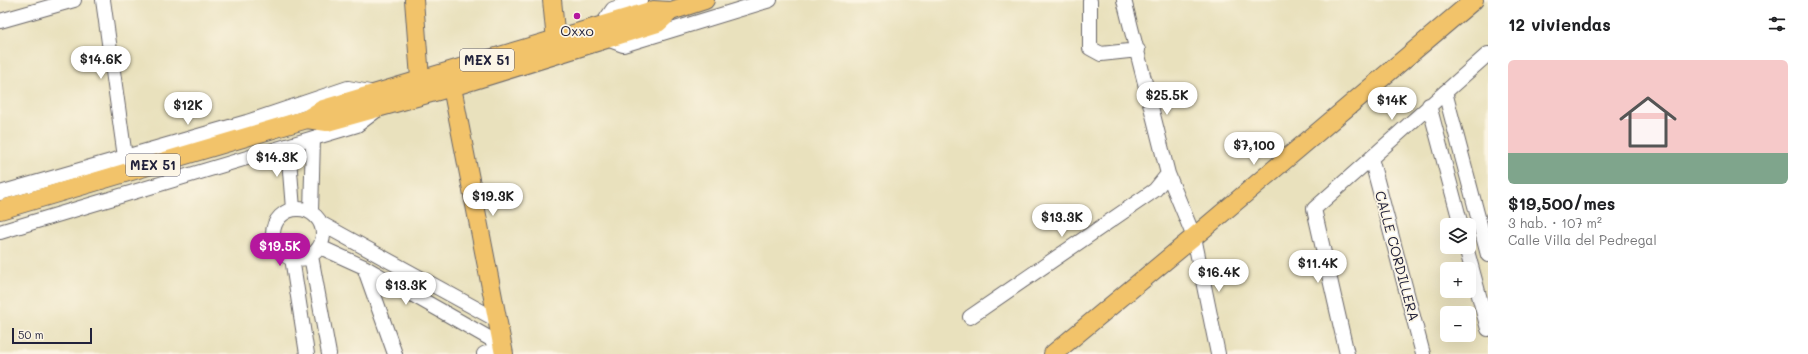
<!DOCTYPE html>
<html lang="es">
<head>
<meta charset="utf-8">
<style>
  body { margin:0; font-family:Mali,sans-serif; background:#f2f2f2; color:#202124; height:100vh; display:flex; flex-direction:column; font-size:15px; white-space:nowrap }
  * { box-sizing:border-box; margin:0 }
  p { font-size:13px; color:#757577 }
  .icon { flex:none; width:22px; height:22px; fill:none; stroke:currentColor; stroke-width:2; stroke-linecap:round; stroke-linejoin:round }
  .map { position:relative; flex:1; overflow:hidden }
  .sheet { display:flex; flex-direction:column; background:#fff; width:320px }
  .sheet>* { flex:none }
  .buttons { position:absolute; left:1440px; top:218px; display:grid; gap:8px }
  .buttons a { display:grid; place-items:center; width:36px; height:36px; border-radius:6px; background:#fff; box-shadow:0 4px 16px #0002; font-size:20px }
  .scale { position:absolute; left:12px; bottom:10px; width:80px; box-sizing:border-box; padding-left:4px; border:2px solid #22223b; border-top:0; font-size:11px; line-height:14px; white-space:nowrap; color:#22223b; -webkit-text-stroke:3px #fcf5e5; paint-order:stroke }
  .price { position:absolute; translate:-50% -34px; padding:0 9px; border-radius:14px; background:#fff; color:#222; font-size:13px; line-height:26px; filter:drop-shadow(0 1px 2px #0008) }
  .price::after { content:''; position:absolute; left:50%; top:24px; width:12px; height:9px; margin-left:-6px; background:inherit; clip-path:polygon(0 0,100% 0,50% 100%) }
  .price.current { background:#b5179e; color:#fff }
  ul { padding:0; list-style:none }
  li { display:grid; align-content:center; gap:8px; height:212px; padding:0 20px }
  li span { display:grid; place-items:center; height:124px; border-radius:6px; color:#555 }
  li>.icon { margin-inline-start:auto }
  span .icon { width:72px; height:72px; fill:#fffc; stroke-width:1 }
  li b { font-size:17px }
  h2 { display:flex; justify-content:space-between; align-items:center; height:48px; padding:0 20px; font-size:17px }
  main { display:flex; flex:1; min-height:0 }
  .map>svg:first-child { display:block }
</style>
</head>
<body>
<main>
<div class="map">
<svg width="1488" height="354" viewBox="0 0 1488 354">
  <rect width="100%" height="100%" fill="#fcf5e5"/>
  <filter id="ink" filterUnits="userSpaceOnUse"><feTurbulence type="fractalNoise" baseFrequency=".025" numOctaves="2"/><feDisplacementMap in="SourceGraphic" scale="8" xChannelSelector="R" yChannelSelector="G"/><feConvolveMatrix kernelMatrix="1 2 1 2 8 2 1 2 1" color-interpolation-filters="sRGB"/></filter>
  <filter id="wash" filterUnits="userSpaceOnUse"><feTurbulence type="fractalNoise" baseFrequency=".012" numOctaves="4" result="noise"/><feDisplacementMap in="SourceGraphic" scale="16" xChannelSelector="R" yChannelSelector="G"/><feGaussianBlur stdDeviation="0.9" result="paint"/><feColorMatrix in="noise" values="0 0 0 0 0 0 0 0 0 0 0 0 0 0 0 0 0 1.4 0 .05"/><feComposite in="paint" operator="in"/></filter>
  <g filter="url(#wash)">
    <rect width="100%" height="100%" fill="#e9e1bd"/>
  </g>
  <g filter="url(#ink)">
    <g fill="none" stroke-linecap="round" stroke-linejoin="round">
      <defs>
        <path id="minor" d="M103,0l22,157
          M1124,0l44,174 26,63 24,117
          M1090,1v47l11,6 37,-4
          M0,21l74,-21
          M602,25l11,-16 28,-9
          M607,39l16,6 147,-45
          M1445,92l43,163
          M1429,105l32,120
          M288,146l5,63
          M1371,158l52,196
          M0,193l247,-71 101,-34 27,5
          M273 234a25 25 0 1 1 50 0a25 25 0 1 1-50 0Z
          M311,211l2,-72
          M322,224l175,96
          M0,232l357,-107 20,-15
          M320,247l44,20 139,79
          M1466,247l22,82
          M311,256l18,98
          M292,258l15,96
          M364,267l31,87
          M970,317l185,-127 13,-16
          M484,354l19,-8
          M1347,354l-33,-145 174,-155"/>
        <path id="major" d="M414,0l7,91
          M552,0l5,51
          M452,87l52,267
          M307,119l20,3 125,-35 206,-64 13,-12
          M0,210l307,-91 16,-10 330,-99 18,1 34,-11
          M1053,354l141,-117 280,-237"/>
      </defs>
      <use href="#minor" stroke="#686568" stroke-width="16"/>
      <use href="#major" stroke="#686568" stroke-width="20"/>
      <use href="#minor" stroke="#fff" stroke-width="14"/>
      <use href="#major" stroke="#f2c36a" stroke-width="18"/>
    </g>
  </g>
  <circle fill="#b5179e" stroke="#fcf5e5" stroke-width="1.5" cx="577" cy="16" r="4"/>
  <g text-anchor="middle" stroke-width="3.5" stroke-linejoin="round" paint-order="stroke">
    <g fill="#fcf5e5" stroke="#63616e" stroke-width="1">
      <rect x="460" y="49" width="54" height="22" rx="3"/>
      <rect x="126" y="154" width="54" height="22" rx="3"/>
    </g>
    <g font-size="13" font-weight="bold" fill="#22223b">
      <text x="487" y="65">MEX 51</text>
      <text x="153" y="170">MEX 51</text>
    </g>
    <g font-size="14" fill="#22223b" stroke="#fcf5e5">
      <text x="577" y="36">Oxxo</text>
    </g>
    <g font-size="14" fill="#22223b" stroke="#fcf5e5">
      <text transform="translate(1397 256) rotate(75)" y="5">CALLE CORDILLERA</text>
    </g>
  </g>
</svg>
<div class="buttons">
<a><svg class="icon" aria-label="layers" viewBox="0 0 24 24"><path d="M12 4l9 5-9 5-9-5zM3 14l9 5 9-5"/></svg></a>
<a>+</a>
<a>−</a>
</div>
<div class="scale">50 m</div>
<b class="price" style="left:101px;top:80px">$14.6K</b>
<b class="price" style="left:1167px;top:116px">$25.5K</b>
<b class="price" style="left:1392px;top:121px">$14K</b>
<b class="price" style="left:188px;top:126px">$12K</b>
<b class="price" style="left:1254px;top:166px">$7,100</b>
<b class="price" style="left:277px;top:178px">$14.3K</b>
<b class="price" style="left:493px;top:217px">$19.3K</b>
<b class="price" style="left:1062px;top:238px">$13.3K</b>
<b class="price current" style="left:280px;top:267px">$19.5K</b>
<b class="price" style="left:1318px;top:284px">$11.4K</b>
<b class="price" style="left:1219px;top:293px">$16.4K</b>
<b class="price" style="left:406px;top:306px">$13.3K</b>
</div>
<section class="sheet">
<h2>12 viviendas<svg class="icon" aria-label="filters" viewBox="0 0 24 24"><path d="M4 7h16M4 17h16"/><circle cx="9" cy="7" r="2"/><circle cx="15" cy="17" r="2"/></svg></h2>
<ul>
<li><span style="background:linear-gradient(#f6c9c9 75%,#7fa58c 0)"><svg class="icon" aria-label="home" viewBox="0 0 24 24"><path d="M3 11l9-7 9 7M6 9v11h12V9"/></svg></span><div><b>$19,500/mes</b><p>3 hab. · 107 m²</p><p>Calle Villa del Pedregal</p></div></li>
</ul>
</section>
</main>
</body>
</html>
